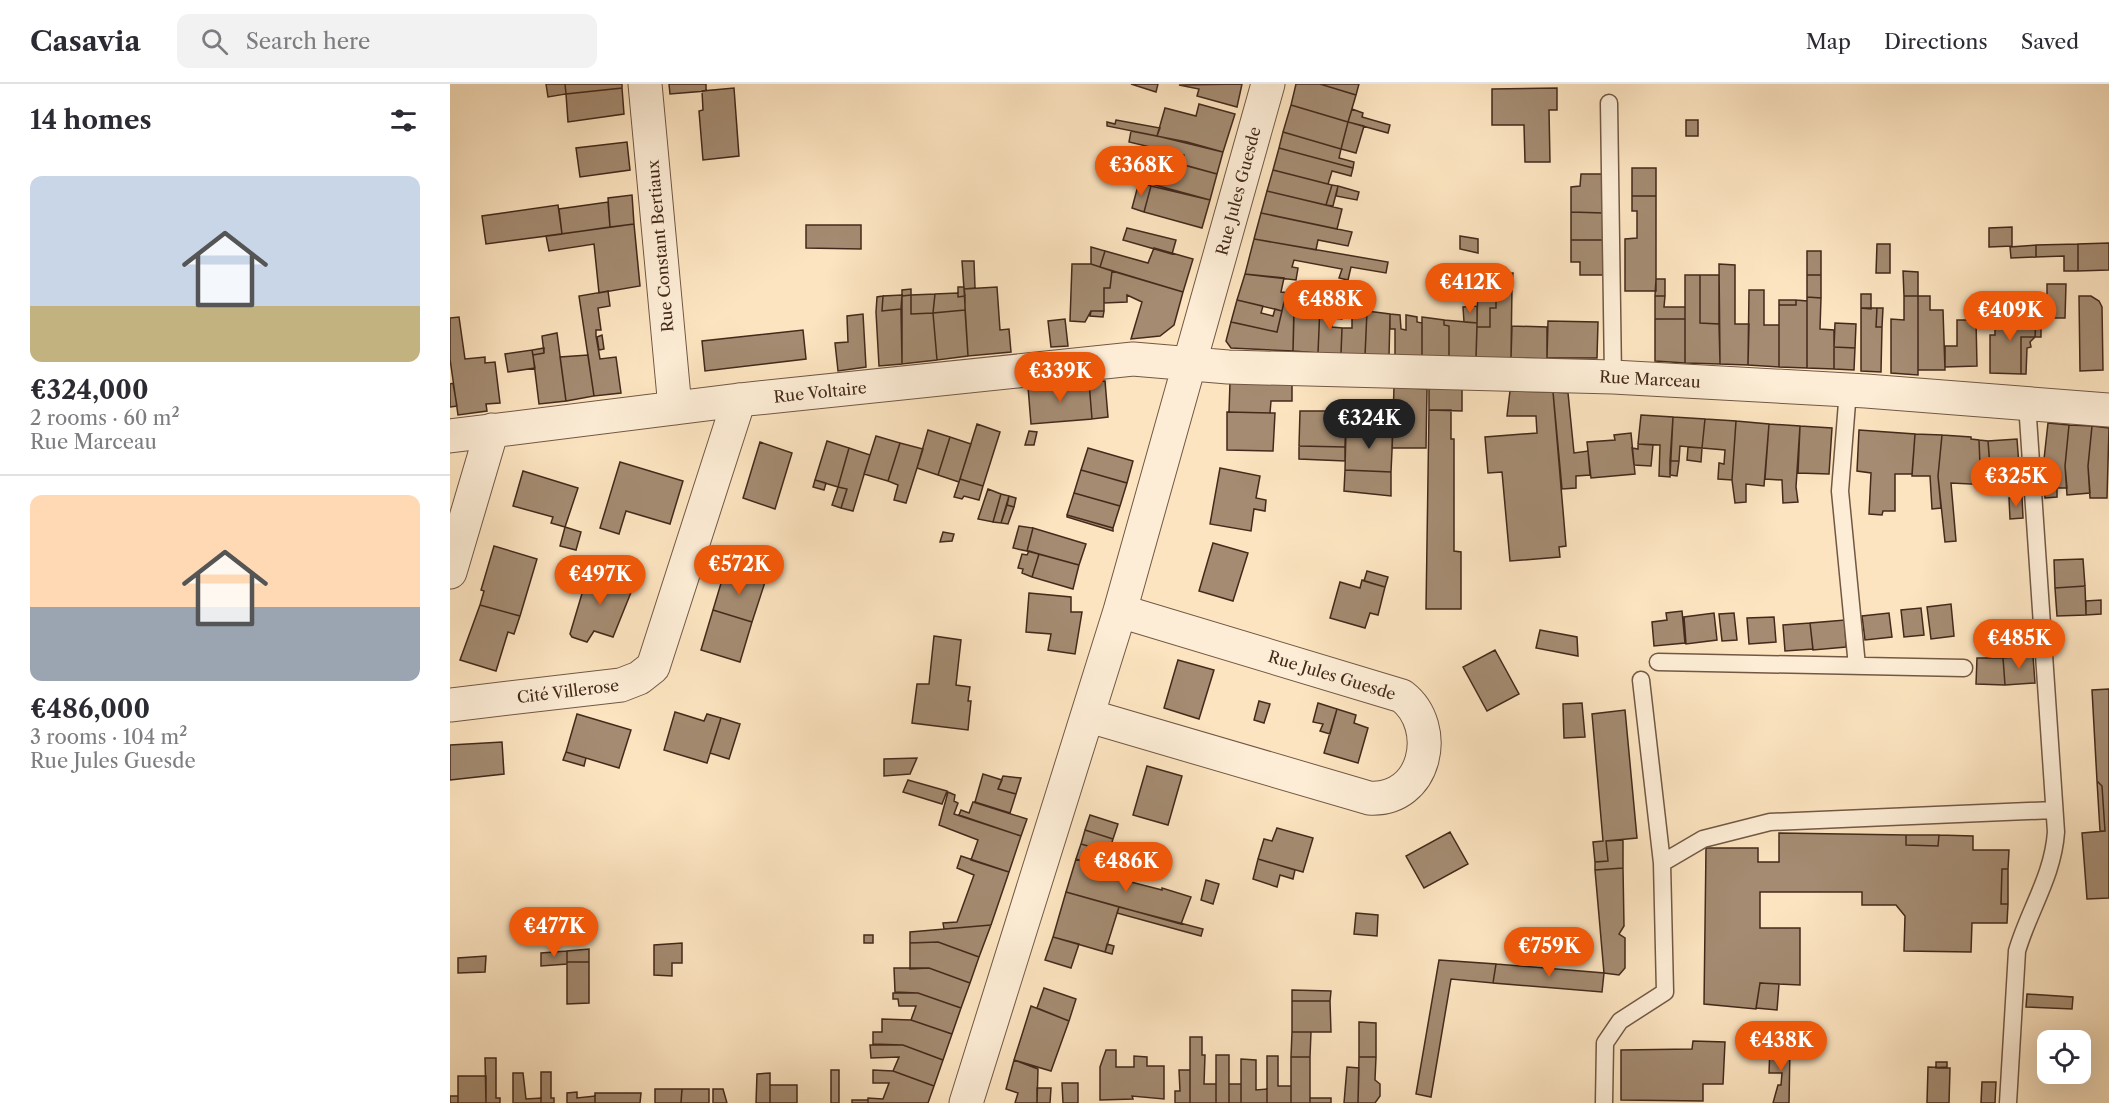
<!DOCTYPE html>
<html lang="en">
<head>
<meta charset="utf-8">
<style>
  body { margin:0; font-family:"Libre Caslon Text",serif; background:#f2f2f3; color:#2b2b33; height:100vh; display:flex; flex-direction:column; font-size:22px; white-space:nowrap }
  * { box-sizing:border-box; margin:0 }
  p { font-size:20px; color:#7c7c81 }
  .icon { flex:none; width:33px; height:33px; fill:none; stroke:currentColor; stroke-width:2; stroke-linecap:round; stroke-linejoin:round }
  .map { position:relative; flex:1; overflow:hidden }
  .panel { display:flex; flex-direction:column; background:#fff; width:450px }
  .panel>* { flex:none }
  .fabs { position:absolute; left:1587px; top:946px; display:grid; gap:12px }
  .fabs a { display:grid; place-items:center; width:54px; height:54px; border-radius:12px; background:#fff; box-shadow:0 6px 24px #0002; font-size:30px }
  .price { position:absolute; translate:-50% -51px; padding:0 14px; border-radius:21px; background:#ea580c; color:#fff; font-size:20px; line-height:39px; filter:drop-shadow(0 2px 3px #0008) }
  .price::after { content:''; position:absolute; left:50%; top:36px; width:18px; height:14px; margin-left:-9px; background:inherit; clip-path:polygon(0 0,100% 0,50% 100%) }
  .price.current { background:#222; color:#fff }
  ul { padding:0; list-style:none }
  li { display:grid; align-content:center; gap:12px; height:318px; padding:0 30px }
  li+li { border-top:2px solid #e1e1e2 }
  li span { display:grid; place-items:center; height:186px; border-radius:12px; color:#555 }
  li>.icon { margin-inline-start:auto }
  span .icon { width:108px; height:108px; fill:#fffc; stroke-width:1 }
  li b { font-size:26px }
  h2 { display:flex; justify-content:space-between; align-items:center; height:72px; padding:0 30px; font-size:26px }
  header { display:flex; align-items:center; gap:36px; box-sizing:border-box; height:84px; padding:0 30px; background:#fff; border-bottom:2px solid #e1e1e2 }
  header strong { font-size:28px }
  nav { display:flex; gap:33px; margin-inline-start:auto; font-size:21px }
  .search { width:420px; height:54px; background:#f2f2f3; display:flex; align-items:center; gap:15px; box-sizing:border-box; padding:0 21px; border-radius:12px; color:#7c7c81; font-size:22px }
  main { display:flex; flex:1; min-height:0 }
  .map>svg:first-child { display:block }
</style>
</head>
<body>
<header>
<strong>Casavia</strong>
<div class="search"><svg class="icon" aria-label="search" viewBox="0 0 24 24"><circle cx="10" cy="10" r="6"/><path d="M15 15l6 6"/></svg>Search here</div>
<nav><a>Map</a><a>Directions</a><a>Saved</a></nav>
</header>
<main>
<section class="panel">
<h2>14 homes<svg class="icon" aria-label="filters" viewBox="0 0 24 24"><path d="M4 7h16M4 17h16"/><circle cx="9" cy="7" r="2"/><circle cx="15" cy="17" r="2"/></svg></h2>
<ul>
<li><span style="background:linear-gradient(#c9d6e8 70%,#c2b280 0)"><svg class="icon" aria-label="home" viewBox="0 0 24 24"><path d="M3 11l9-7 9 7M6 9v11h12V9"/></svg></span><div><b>€324,000</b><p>2 rooms · 60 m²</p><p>Rue Marceau</p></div></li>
<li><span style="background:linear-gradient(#ffd9b3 60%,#9aa5b1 0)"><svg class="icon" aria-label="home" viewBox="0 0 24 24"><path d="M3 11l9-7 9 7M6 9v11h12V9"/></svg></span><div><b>€486,000</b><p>3 rooms · 104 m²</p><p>Rue Jules Guesde</p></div></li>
</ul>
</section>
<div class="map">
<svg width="1659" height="1019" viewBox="0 0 1659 1019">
  <rect width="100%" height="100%" fill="#fce4c0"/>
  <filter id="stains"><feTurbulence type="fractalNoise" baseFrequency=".00333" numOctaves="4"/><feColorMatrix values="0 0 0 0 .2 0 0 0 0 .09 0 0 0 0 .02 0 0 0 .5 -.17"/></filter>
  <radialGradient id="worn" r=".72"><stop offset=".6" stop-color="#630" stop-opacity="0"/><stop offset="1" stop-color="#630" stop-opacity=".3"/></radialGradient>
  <path fill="#a48b71" stroke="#442a1b" stroke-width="1.5" d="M96,0h19l1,10 -18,3z
    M115,0h57v4l-56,6z
    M219,0h37v7l-36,3z
    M681,0h27l-2,8z
    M792,0l-5,23 -40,-11 2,-7 -20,-4z
    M846,0h24l36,11 -8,27 -57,-17z
    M870,0h39l-3,11z
    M172,4l2,26 -56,8 -2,-28z
    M284,4l5,68 -36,4 -4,-49 4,-1 -1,-19z
    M1107,4v22h-8l1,52h-25l-1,-37h-32v-36z
    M749,20l36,10 -12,38 -66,-16 8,-28 31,8z
    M841,21l57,17 -7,27 -58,-17z
    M902,25l11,4 -1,4 28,8 -2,8 -40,-11z
    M666,36l44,8 -3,8 -50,-10v-4l8,2z
    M1236,36h12v16h-12z
    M898,38l16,4 -8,27 -15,-4z
    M681,47l56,11 36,10 -6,22 -36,-10 3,-9 -55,-13z
    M833,48l58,17 -2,9 15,4 -1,6 -74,-20z
    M177,58l3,28 -50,7 -4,-29z
    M829,64l74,20 -2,8 -19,-5 -4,13 -55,-14z
    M719,68l15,3 -3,9 -15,-3z
    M689,69l78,21 -7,26 -77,-21z
    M1182,84h24v28h-24z
    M823,86l59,15 -6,20 -59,-14z
    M1131,90h22v39l-32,-1v-25l9,-1z
    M689,98l12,4 -7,26 -12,-4z
    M882,101l6,1 -5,20 -7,-1z
    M701,102l59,14 -8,28 -58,-16z
    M888,102l21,6 -2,8 -21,-4z
    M817,107l75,18 -5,20 -76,-16z
    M182,111l2,29 -24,3 -2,-29z
    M1182,112h24v95h-31v-52l12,-1v-27h-5z
    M158,118l2,25 -48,7 -3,-25z
    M108,121l4,29 -76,10 -4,-28z
    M1121,128l32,1v27h-32z
    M811,129l91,19 -4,14 -30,-6 -2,10 -62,-11z
    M184,140l6,62 -41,7 -5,-49 -45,7 -3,-15z
    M356,141h55v24l-55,-1z
    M1562,143v19l-23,1v-19z
    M677,144l49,12 -4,14 -49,-14z
    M1010,152l18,3v14l-18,-4z
    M804,155l134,23 -2,11 -35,-6 -3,13 -9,-2 3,-9 -48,-9 -2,7 6,1 -2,12 -51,-6z
    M1121,156h32v35h-23v-13h-9z
    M1659,159v27l-31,1v-27z
    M1427,160h13v29h-14z
    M1628,160v27h-14v-15l-28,1v-12z
    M1586,161v12l-25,1 -1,-11z
    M641,163l14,4 -5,16 -9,-3z
    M704,164l39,11 -10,33 -83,-25 5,-16 43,12z
    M1357,167h14v24h-14z
    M512,177h12l1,27 -11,1z
    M622,180h19l21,7 -2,17h-6v23h-13l-6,11 -15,-1z
    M1269,180l16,1v59h14l-1,41 -28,-1z
    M662,187l71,21 -9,33 -14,11 -29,3 11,-37 -15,-7v7l-23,1v-15h6z
    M1453,187l15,1v24h-14z
    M1028,189h35l-1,14h-16v21h-6v19h-13z
    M795,190l39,4 -3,14 53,5 -1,10 -49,-5 -2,9 -45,-11z
    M1235,191h15v48l19,1 1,40 -35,-1z
    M1250,191h19v49l-19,-1z
    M1357,191h14v23l-14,-1z
    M1206,195h9v17h-10z
    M1597,200h19l-1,34h-18z
    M508,203h6l1,9 -7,1z
    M547,203l3,43 9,-1 2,23 -43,4 -4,-67z
    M1046,203h16l-1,71h-35l1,-31h13v-19h6z
    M461,205v6l-9,1v-6z
    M1299,206h15v35h15v42l-31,-2z
    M158,207l2,15 -12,2 3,22h-5v6l4,23 16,-2 5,36 -27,3 -15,-100z
    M508,209v4l7,-1v14l-32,3 2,-19z
    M485,210l-2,19 -22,1v-19z
    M1411,210h10v15l-10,-1z
    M452,211l-1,14 -19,2 1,-15z
    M461,211v19l22,-1 4,47 -35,4v-68z
    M433,212l-1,15 19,-2 1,55 -23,2 -3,-54 1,-15z
    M1205,212h10l-1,11h21v12h-30z
    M1454,212h14v79l-27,-2v-54l13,1z
    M1468,212h12v14h13l2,60h-27z
    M1629,212h12l8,5 3,6 1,63 -23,1z
    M1357,213l14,1 -1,31 14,1v39l-27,-1z
    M787,216l26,6 -2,7 12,3 2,-7 7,2 -5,21 -46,-10z
    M1329,216h17v5h-17z
    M1346,216l11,1v67l-28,-1v-62h17z
    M834,218l10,1 -1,48 -62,-3 -5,-7 5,-19 46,10z
    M854,220l16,2 -2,47 -25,-2 1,-37h10z
    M870,222l23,3 -1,10 -9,-1 -1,9 10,1 -1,26 -23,-1z
    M1027,222v17l-13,-1 -1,-15z
    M1411,224h16l-1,19h6l-1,45 -20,-1z
    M1427,224h6l-1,19h-6z
    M893,225l24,2 -2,45 -24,-2 1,-26h10v-11h-9z
    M515,226l3,46 -31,4 -4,-47z
    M641,227h13l-1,6 -13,-1z
    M917,227l23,3 -1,43 -24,-1z
    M1550,227h24v7l12,1 -1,18h-14v37l-31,-1v-38h5v-17h5z
    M413,230l3,53 -28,4 -3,-28 13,-1 -1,-26z
    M940,230l10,1 1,14 5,1v-15l11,2v5l5,1v34h-27v-28h-5z
    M9,233l6,42 20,-2v6l10,-1 5,41 -14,1 1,7 -29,4 -8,-56v-41z
    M972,233l22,3v5l5,1v32l-27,-1z
    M615,235l3,27 -17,1 -3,-26z
    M1205,235h30v44l-30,-2z
    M1586,235h5v18h-6z
    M994,236l33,3 -1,35h-27v-32l-5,-1z
    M1507,236h19l1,46 -32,1v-21h12z
    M1098,237l50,1 -1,36h-50z
    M1385,239l21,1 -1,24 -21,-1z
    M1062,242l35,1v32l-36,-1z
    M353,246l3,29 -101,12 -3,-30z
    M107,249l9,68 -27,3 -6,-49 11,-2 -2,-17z
    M152,251l2,14 -5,1 -2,-13z
    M1571,253h14l-5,5 1,5 -4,1 -1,26h-5z
    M1384,263l21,1 -1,22 -20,-1z
    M94,264v5l-11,2 -1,-5z
    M82,266l3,18 -27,4 -3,-18z
    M138,271l6,41 -28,5 -6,-44z
    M655,297l3,36 -16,2 -3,-37z
    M639,298l3,37 -61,5 -3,-37z
    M780,298l62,2v17h-21l-1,12 -41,-1z
    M3,299l4,23 -7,1v-23z
    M944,303l33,2 -1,59h-34z
    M979,304l33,1v22l-33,-1z
    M1060,307l43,1 13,154 -7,1 1,10 -50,4 -8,-89 -14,1 -3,-36 52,-4 -1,-17h-29z
    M1103,308l15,1 6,60 14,-2 2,24 -14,1v12l-14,1z
    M979,326h22v29h3v112l7,1v57h-35z
    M850,327h46l-1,36 -46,-1z
    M777,328l48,1 -2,38 -46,-1z
    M1191,331l32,2 -3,60 -11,-1 1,-31 -22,-1z
    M1223,333l32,2 -3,29 -22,-2 -1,15h-9z
    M1255,335l31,2 -4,59 -14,-1 1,-16 5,1 1,-14 -23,-2z
    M1286,337l33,3 -5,62 -18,-2v18l-11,1 -3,-23z
    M1598,339l21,2 -4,41 2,22h-10v9l-12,1 -2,-30z
    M527,340l23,8 -17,54 -23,-7z
    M1319,340l31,2 -4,61 2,15 -15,1 -1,-23 -17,-1z
    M1619,341l23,1 -4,40 2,27 -23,2 -2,-29z
    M1350,342l32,2 -3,46 -31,-1z
    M1642,342l17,2 -2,70h-17l-2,-32z
    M923,345h20l-2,43 -46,-2 1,-40 27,1z
    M478,346l22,7 -12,38 -21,-7z
    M1409,346l56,4 -3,40h-17v37h-12l-1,4 -13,-1 2,-41 -14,-2z
    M579,347l8,1 -3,13h-9z
    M1181,349l4,41 -44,4 -4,-36 28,-2 -1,-5z
    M1465,350l27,1 -4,41 3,32 -9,1 -2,-33h-18z
    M1492,351l29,2v2l8,1 1,25 10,1 1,19 -40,-2 5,58 -11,1 -7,-66z
    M426,352l24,7 -12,38 -24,-7z
    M500,353l21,7 -12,38 -21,-7z
    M1567,355l4,53 -29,2 -4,-53z
    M1529,356l9,1 2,25 -10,-1z
    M377,357l22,7 -11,39 -23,-7z
    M310,358l32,11 -17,56 -32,-11z
    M450,359l23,6 -17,54 -12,-3 4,-15 -10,-4z
    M1188,360l15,1 -2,21 -17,-1 -2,-17 6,1z
    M849,362l46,1v14l-46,-2z
    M1238,363l14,1 -1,14 -14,-2z
    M399,364l21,7 -17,56 -12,-3 6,-19 -9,-2z
    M638,364l45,13 -6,22 -46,-13z
    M1220,377h9l-2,15 -7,-1z
    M170,378l63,19 -13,43 -44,-13 -7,23 -19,-6z
    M770,384l40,8 -4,22 10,2 -1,11 -11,-2 -3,22 -41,-7z
    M631,386l46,13 -7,23 -46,-13z
    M895,386l46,2v24l-47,-5z
    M73,387l55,17 -13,39 -14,-4 2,-6 -40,-11z
    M510,395l23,7 -4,14 -15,-4 -2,3 -8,-2z
    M365,396l11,3 -2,7 -11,-3z
    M388,403l9,2 -6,19 -9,-3z
    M538,405l13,5 -8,28 -15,-3z
    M624,409l46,13 -7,22 -46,-13z
    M551,410l8,2 -8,27 -8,-1z
    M559,412l7,2 -2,9 -7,-2z
    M1572,413l1,21 -13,1 -1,-21z
    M557,421l7,2 -6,17 -7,-1z
    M617,431l46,13v3l-46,-14z
    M569,442l14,2 -6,23 -14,-3z
    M115,443l16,5 -5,18 -16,-4z
    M583,444l53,16 -7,21 -52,-14z
    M493,448l11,2 -2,7 -12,1z
    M763,459l35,10 -15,48 -34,-10z
    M44,462l43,13 -17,57 -40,-11 4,-14 -3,-1z
    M579,467l10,3 -7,23 -10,-4 1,-4 -5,-1 4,-14 5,1z
    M589,470l40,11 -6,24 -41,-12z
    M1633,475l2,27 -30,2 -1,-28z
    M139,486l45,15 -21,52 -19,-6 -7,11 -15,-5 -2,-3z
    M275,486l40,12 -13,40 -39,-12z
    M917,487l21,6 -3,10 -21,-6z
    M912,496l23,7 -7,28 -8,-2 -5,15 -35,-10 10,-36 20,6z
    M1635,502l1,29 -29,1 -2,-28z
    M579,509l42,4v15h11l-7,42 -27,-4 3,-16 -25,-2z
    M1651,516v14l-15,1v-14z
    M1501,520l3,32 -23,3 -4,-32z
    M30,521l40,11 -6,18 -6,-2 -12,39 -36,-11z
    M1471,524l3,27 -20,2 -3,-27z
    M263,526l39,12 -12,40 -39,-12z
    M1232,527l3,32 -31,3 -2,-24 15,-2 -1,-7z
    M1264,529l3,27 -31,4 -2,-27z
    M1284,529l3,27 -15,1 -3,-27z
    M1439,529l3,24 -27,3 -3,-24z
    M1324,533l2,25 -27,2 -2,-26z
    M1395,536l1,27 -33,3 -3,-27z
    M1360,539l3,26 -28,2 -2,-26z
    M1090,546l37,7 1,19 -42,-8z
    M484,552l27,4 -5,45 14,2 -2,14h3l-3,29 -56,-7 5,-39h12z
    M1045,566l24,44 -32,17 -24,-44z
    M1583,572l2,27 -30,2 -2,-27z
    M1527,574h26l2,27 -29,-1z
    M728,576l36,10 -15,49 -35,-11z
    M1659,605v209l-22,1 -5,-66 23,-2 -3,-45 -5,-5 -5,-91z
    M809,617l11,3 -6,19 -10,-3z
    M868,619l19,6 -7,25 -10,-3 3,-7 -10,-2z
    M1132,619l3,34 -21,1 -1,-34z
    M887,625l19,6 -2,8 14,5 -10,35 -34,-10z
    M1175,626l12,128 -31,3 2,20 -13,1 -2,-20 10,-1 -11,-127z
    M225,628l29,9 3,-7 14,4 -14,45 -43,-13z
    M127,630l54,16 -12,38 -53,-16z
    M271,634l19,6 -11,35 -19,-6z
    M52,658l2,32 -54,6v-35z
    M116,668l20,6 -2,8 -21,-6z
    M467,674l-7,16 -26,2v-17z
    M697,682l35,10 -14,49 -35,-10z
    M533,690l19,6 -4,9 18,5 -6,19 -35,-11z
    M553,692l18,2 -5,16 -18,-5z
    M458,696l39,11 -5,13 -39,-12z
    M1647,697l5,5 3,45h-5z
    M498,708l7,3 -1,6 4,2 -4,11 67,22 -12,36 -38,-12 7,-20 -39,-15z
    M523,718l54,17 -6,17 -62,-21 2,-5 8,3z
    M640,731l28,9 -5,15 -28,-9z
    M827,744l36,10 -10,34 -45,-13 6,-20 8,2z
    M635,746l28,9 -4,13 -28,-8z
    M1000,748l18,32 -44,24 -18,-32z
    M1329,749l127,2v10l32,1 1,-11 34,1v14h36l-1,19h-6l-1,35h7l-1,19h-35l-1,29 -67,-1 1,-35 -9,-11h-34v-13h-102v36h40v57l-40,-2 -4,26 -52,-5 2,-156h52v14h21z
    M1456,751h33l-1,11 -32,-1z
    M1173,756v28l-28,2v-8l13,-1 -2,-20z
    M631,760l28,8 -5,17 -28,-10z
    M511,772l48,16 -18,53 -47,4 -1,-6 14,-1 17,-47 -17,-7z
    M626,775l53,18 -2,4 35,9v-2l29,9 -10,27 -115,-32z
    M808,775l37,11 -2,9 -13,-4 -3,12 -24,-8z
    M1173,784l1,58 -5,8 6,4v30l-6,7 -15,-2 -9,-103z
    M1552,785h6v35h-7z
    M756,796l13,4 -6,20 -12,-4z
    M616,808l53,15 -14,45 -52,-15z
    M669,823l84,22 -2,7 -84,-23z
    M906,829l22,2 -1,21 -23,-2z
    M541,841l-12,32 -41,-15 -28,1v-11z
    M414,851h9v8h-9z
    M603,853l26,7 -8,24 -26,-8z
    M488,858l41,15 -9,26 -41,-15 -19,1v-26z
    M232,859v20h-10v13l-18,-1v-30z
    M657,860l7,2 -2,8 -7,-2z
    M139,865v13h-22v-11z
    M117,867v13l-26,2v-13z
    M36,872l-1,16 -27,1v-15z
    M989,876l57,4 -3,19 -42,-4 -20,118 -15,-3z
    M117,878h22v41l-22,1z
    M1046,880l108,9 -2,19 -109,-9z
    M444,884h35l41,15 -9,25 -43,-15 -23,-1z
    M1310,899l19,1 -2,26 -21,-2z
    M594,904l32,11 -7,22 -32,-13z
    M842,906l39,1 -1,10h-38z
    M443,909h25l43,15 -9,26 -41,-14 5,-14h-17l-1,-7h-5z
    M1577,910l46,3 -1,12 -46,-2z
    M842,917h38l1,31h-39z
    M581,922l38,15 -18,50 -37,-11z
    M432,935l29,1 41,14 -9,26 -40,-15 -30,-1v-12h9z
    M909,938l17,1v34h-17z
    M842,948h19l-1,25h-19z
    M740,953h12v18h3l-1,29h12v19h-26z
    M1243,957l32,1 -2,42h-20v17l-82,-1v-50l71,-1z
    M420,961h33l40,15 -9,26 -41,-15 6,-14 -28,1z
    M1320,963h20l-1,56h-16l5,-18h3l1,-12h-13z
    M656,966h10v17h18v-11l13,1v9h17v33l-32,-3 1,3 -33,1v-33z
    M766,971h13v48h-13z
    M817,972h11v30h13v17h-24z
    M841,973h19v46h-19z
    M909,973h17l-1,23 5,4v12l-5,7h-17z
    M35,974h11v40h4v5h-14z
    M791,975l15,1v30l11,-1v14h-26z
    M564,976l24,9 -1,34h-22l3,-10 -12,-4z
    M1486,978h11v5l-11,1z
    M897,983l12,1 -1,35h-14z
    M1478,983l22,1 -1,35h-22z
    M381,986h8v33h-8z
    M423,986l20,1 41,15 -6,17h-60v-5l15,1 6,-16h-16z
    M729,986h11v33h-15v-12h5z
    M91,988h10v26h3v5h-13z
    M63,989h10l3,26 15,-1v5h-28z
    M320,989v30h-14l1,-29z
    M8,992h28v27h-28z
    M1532,998h14l-1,21h-14z
    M612,999h16v20h-15z
    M779,1000h12v19h-12z
    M320,1001h27v18h-27z
    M587,1004h14l-1,15h-13z
    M205,1005h27l-1,14h-26z
    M232,1005h27v14h-28z
    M263,1005h10l4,14h-14z
    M127,1008v6l18,-2v7h-28v-10z
    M145,1009h46l-1,10h-45z
    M0,1012h8v7h-8z
    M860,1014h21v5h-21z
    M402,1016h16v3h-16z"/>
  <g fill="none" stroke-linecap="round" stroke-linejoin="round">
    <defs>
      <path id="service" d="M1159,19l4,274
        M1398,306l-8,101 17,175
        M1208,578l306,6
        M1212,779l41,-24 67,-17 284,-12
        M1154,1019l1,-60 15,-22 45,-29 -3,-129 -21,-183
        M1558,1019l9,-152c12,-41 36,-75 39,-119l-29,-429"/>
      <path id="minor" d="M195,0l30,324
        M0,352l289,-36 394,-41 95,8 385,10 253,14 243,19
        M0,488l42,-142
        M0,621l171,-20 18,-7 14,-11 86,-267
        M639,632l280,82c57,4 73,-71 33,-102l-282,-85
        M516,1019l154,-492 148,-527"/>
    </defs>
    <use href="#service" stroke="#725844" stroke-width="19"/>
    <use href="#minor" stroke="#725844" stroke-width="35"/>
    <use href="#service" stroke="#fdedd6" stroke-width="16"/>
    <use href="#minor" stroke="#fdedd6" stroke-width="33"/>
  </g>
  <g text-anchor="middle" stroke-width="4.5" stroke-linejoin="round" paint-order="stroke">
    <g font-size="16" fill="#442a1b" stroke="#fdedd6">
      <text transform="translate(788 107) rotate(-75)" y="6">Rue Jules Guesde</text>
      <text transform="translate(210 162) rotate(-95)" y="6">Rue Constant Bertiaux</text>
      <text transform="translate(1200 295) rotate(3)" y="6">Rue Marceau</text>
      <text transform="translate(370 308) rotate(-6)" y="6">Rue Voltaire</text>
      <text transform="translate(882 591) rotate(17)" y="6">Rue Jules Guesde</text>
      <text transform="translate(118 607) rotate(-7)" y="6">Cité Villerose</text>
    </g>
  </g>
  <rect width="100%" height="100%" filter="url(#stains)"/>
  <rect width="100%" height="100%" fill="url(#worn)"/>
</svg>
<div class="fabs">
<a><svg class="icon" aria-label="locate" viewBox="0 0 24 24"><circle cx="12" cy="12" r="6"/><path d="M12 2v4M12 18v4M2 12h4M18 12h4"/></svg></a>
</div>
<b class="price" style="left:691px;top:113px">€368K</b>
<b class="price" style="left:1020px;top:230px">€412K</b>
<b class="price" style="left:880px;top:247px">€488K</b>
<b class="price" style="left:1560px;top:258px">€409K</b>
<b class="price" style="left:610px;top:319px">€339K</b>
<b class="price current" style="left:919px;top:366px">€324K</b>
<b class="price" style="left:1566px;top:424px">€325K</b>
<b class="price" style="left:289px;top:512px">€572K</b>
<b class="price" style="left:150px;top:522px">€497K</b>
<b class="price" style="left:1569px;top:586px">€485K</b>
<b class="price" style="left:676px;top:809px">€486K</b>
<b class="price" style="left:104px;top:874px">€477K</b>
<b class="price" style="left:1099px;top:894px">€759K</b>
<b class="price" style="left:1331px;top:988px">€438K</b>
</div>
</main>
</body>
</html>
